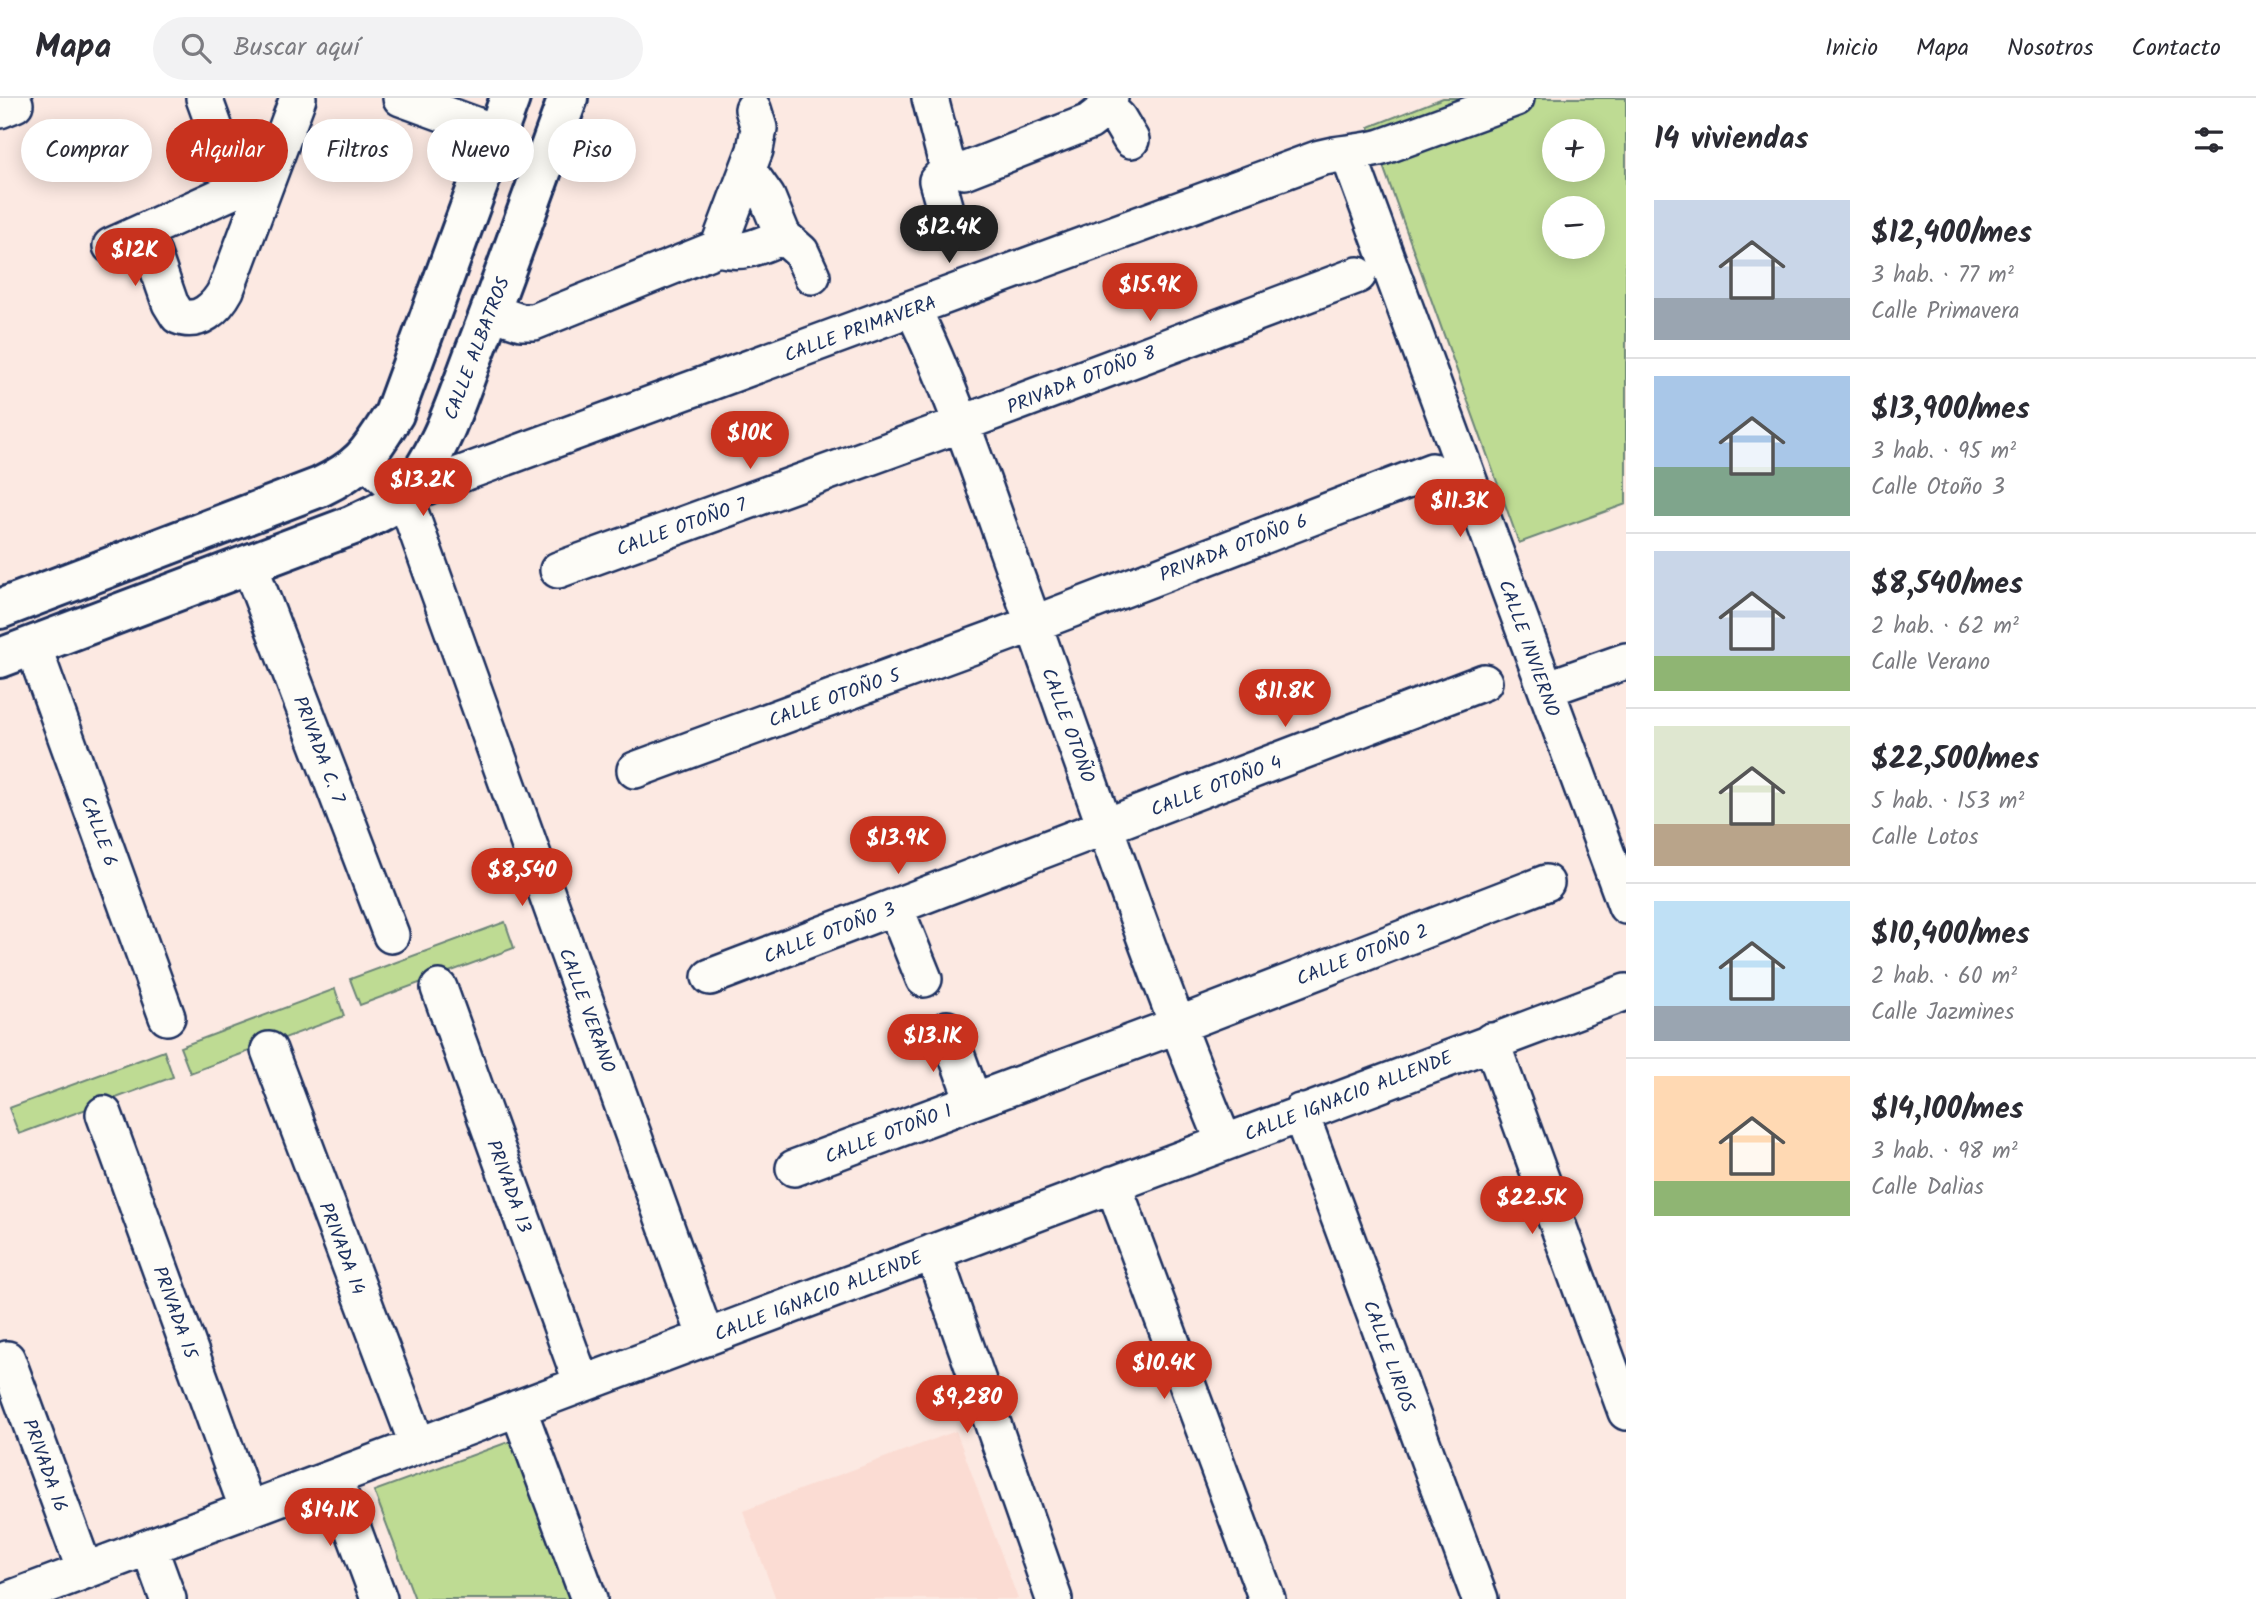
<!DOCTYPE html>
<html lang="es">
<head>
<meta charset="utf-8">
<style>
  body { margin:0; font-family:Kalam,sans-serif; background:#f2f2f3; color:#2b2b33; height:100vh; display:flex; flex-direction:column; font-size:26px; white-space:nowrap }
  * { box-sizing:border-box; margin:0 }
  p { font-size:23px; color:#7c7c81 }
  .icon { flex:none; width:38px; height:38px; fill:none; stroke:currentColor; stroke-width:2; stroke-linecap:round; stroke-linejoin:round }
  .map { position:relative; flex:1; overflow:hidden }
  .details { display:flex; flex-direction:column; background:#fff; width:630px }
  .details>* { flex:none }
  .banner { position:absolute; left:21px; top:21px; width:665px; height:63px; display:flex; gap:14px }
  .buttons { position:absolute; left:1542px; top:21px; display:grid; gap:14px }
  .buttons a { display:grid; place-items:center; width:63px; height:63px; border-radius:50%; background:#fff; box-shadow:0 4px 18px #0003; font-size:35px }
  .price { position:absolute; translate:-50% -60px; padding:0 16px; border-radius:24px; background:#c8321e; color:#fff; font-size:23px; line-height:46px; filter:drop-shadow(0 2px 4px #0008) }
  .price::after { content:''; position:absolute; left:50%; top:42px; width:21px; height:16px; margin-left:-10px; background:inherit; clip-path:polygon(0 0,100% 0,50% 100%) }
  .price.on { background:#222; color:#fff }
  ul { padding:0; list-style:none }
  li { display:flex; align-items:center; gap:21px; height:175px; padding:0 28px }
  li+li { border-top:2px solid #e1e1e2 }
  li span { display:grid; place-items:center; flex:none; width:196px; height:140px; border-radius:0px; color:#555 }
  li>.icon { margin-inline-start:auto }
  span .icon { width:84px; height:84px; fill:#fffc; stroke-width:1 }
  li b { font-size:30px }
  h2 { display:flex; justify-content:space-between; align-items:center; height:84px; padding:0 28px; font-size:30px }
  .pill { padding:0 24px; border-radius:32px; background:#fff; box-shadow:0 4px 18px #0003; font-size:24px; line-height:63px }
  .pill.on { background:#c8321e; color:#fff }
  header { display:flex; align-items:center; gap:42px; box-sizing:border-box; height:98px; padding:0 35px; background:#fff; border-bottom:2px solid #e1e1e2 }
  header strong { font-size:33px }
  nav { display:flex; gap:38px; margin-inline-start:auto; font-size:24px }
  .search { width:490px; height:63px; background:#f2f2f3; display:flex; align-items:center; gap:18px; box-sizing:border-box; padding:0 24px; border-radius:38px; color:#7c7c81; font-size:26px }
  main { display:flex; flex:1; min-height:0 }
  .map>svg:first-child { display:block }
</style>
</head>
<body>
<header>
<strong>Mapa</strong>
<div class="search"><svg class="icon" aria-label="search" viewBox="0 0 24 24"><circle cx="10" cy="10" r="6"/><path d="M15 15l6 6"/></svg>Buscar aquí</div>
<nav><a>Inicio</a><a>Mapa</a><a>Nosotros</a><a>Contacto</a></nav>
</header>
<main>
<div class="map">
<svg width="1626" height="1501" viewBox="0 0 1626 1501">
  <rect width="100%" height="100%" fill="#fce9e2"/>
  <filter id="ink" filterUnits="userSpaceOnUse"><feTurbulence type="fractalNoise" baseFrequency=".0143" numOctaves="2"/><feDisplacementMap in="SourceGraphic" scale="14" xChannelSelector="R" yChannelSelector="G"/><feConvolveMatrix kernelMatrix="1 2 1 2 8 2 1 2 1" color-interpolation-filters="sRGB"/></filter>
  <g filter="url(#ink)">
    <path fill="#fbdcd3" d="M956,1333l62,168h-242l-33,-88z"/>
    <path fill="#bedb93" stroke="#6c8578" stroke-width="2" fill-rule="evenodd" d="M1443,0h183v406l-107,39 -150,-416zM1554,33h38v39h-38zM1554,110h38v39h-38z
      M505,824l9,26 -154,57 -10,-26z
      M335,891l9,27 -154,57 -10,-26z
      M164,953l9,26 -154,57 -10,-26z
      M511,1343l60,158h-156l-41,-108z"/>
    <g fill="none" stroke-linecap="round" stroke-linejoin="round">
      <defs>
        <path id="street" d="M204,0l33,91 22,5
          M401,0l96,35
          M930,0l15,59 5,10
          M1107,10l11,10 13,22
          M0,12l15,-6
          M1348,55l278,753
          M748,72l19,27 16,39 18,16 11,24
          M944,108l-7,-25 13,-14 14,4 125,-49 18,-14 3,-10
          M145,133l25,72 8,13c21,9 39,-9 48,-26l72,-192
          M111,148l126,-57
          M718,150l37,-98 4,-22 -6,-19
          M913,211c41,85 71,177 103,266 68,189 131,381 208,567
          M491,214l30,10h13l184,-74c26,7 41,-2 65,-12
          M365,361l39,36 302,843
          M404,397l916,-337c21,-6 42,-5 62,-11l134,-49
          M249,466l142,371
          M558,472l403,-146 397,-149
          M33,548l134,371
          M1546,591l80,-28
          M635,672l398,-146 399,-153
          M895,809l29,72
          M710,879l774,-295
          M439,890l143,396
          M947,931l26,71
          M1491,943l135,371
          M269,952l149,396
          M1300,1014l180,487
          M104,1016l144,396
          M794,1070l384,-143 368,-142
          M1113,1086l154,415
          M933,1154l121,347
          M7,1261l78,212
          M518,1310l71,191
          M334,1380l45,121
          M149,1449l19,52
          M10,1501l1616,-607"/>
        <path id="secondary" d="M0,511l320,-122c43,-21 49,-34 74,-73l116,-316
          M0,560l353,-133c18,-9 40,-17 54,-33 34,-39 49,-91 67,-138 33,-85 63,-171 94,-256"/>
      </defs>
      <use href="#street" stroke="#1b2f5e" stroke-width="40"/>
      <use href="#secondary" stroke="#1b2f5e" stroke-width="44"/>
      <use href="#street" stroke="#fdfcf7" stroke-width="35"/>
      <use href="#secondary" stroke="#fdfcf7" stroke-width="38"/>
    </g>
  </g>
  <g text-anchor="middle" stroke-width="5" stroke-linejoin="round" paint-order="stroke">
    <g font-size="19" fill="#1b2f5e" stroke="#fdfcf7">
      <text transform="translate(860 230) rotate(-20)" y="7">CALLE PRIMAVERA</text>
      <text transform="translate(476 250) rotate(-69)" y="7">CALLE ALBATROS</text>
      <text transform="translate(1081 281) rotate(-21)" y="7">PRIVADA OTOÑO 8</text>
      <text transform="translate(681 428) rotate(-20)" y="7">CALLE OTOÑO 7</text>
      <text transform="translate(1233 449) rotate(-21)" y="7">PRIVADA OTOÑO 6</text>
      <text transform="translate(1530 550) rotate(70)" y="7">CALLE INVIERNO</text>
      <text transform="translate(834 599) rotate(-20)" y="7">CALLE OTOÑO 5</text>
      <text transform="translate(1069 627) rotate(70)" y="7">CALLE OTOÑO</text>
      <text transform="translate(320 651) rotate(69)" y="7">PRIVADA C. 7</text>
      <text transform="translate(1216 687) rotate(-21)" y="7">CALLE OTOÑO 4</text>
      <text transform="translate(100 733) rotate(70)" y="7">CALLE 6</text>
      <text transform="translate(829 834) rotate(-21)" y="7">CALLE OTOÑO 3</text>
      <text transform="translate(1362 856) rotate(-21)" y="7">CALLE OTOÑO 2</text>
      <text transform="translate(588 912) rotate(70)" y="7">CALLE VERANO</text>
      <text transform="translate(1348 997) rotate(-21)" y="7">CALLE IGNACIO ALLENDE</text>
      <text transform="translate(888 1035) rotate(-21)" y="7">CALLE OTOÑO 1</text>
      <text transform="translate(510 1088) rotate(70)" y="7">PRIVADA 13</text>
      <text transform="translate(343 1150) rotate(69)" y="7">PRIVADA 14</text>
      <text transform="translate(818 1197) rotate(-21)" y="7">CALLE IGNACIO ALLENDE</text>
      <text transform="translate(176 1214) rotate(70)" y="7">PRIVADA 15</text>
      <text transform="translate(1390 1258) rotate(70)" y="7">CALLE LIRIOS</text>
      <text transform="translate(46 1367) rotate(70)" y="7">PRIVADA 16</text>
    </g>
  </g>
</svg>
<div class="buttons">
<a>+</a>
<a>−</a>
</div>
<b class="price on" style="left:949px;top:167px">$12.4K</b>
<b class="price" style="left:135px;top:190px">$12K</b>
<b class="price" style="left:1150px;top:225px">$15.9K</b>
<b class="price" style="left:750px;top:373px">$10K</b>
<b class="price" style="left:423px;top:420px">$13.2K</b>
<b class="price" style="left:1460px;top:441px">$11.3K</b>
<b class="price" style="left:1285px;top:631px">$11.8K</b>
<b class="price" style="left:898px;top:778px">$13.9K</b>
<b class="price" style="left:522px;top:810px">$8,540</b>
<b class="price" style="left:933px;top:976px">$13.1K</b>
<b class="price" style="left:1532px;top:1138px">$22.5K</b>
<b class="price" style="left:1164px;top:1303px">$10.4K</b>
<b class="price" style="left:967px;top:1337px">$9,280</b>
<b class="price" style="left:330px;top:1450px">$14.1K</b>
<div class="banner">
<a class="pill">Comprar</a>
<a class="pill on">Alquilar</a>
<a class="pill">Filtros</a>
<a class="pill">Nuevo</a>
<a class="pill">Piso</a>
</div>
</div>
<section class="details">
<h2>14 viviendas<svg class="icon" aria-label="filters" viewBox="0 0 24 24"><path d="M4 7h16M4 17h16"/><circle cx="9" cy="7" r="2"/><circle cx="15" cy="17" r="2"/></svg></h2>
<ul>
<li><span style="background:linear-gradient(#c9d6e8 70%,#9aa5b1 0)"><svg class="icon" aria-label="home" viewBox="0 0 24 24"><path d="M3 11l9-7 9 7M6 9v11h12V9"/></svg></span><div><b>$12,400/mes</b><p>3 hab. · 77 m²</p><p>Calle Primavera</p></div></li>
<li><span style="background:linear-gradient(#a9c7e8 65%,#7fa58c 0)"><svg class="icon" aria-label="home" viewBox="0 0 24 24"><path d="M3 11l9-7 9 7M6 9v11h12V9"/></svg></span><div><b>$13,900/mes</b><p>3 hab. · 95 m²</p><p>Calle Otoño 3</p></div></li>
<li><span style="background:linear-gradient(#c9d6e8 75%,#8fb573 0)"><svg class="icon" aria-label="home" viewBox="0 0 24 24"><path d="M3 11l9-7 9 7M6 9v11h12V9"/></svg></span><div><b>$8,540/mes</b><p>2 hab. · 62 m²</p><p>Calle Verano</p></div></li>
<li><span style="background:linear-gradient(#dfe7d0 70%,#b9a48a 0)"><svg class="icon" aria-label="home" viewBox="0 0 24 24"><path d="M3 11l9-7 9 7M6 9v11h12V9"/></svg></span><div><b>$22,500/mes</b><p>5 hab. · 153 m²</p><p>Calle Lotos</p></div></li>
<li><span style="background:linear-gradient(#bfe0f5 75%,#9aa5b1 0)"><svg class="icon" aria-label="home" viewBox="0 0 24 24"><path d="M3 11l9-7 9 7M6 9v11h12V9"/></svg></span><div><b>$10,400/mes</b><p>2 hab. · 60 m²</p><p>Calle Jazmines</p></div></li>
<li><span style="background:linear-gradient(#ffd9b3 75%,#8fb573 0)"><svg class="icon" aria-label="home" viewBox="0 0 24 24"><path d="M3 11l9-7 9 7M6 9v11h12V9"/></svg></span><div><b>$14,100/mes</b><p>3 hab. · 98 m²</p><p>Calle Dalias</p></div></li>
</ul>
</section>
</main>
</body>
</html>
